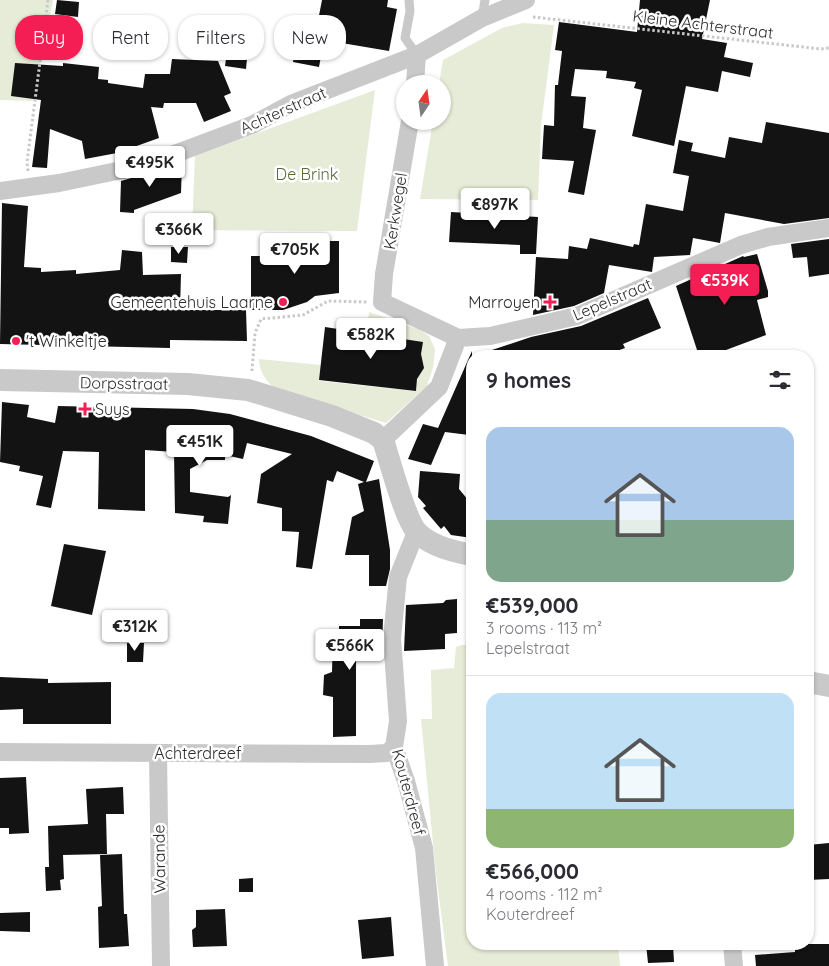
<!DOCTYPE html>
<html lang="en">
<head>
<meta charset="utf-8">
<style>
  body { margin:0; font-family:Quicksand,sans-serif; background:#f7f7f7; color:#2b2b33; height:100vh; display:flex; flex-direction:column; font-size:19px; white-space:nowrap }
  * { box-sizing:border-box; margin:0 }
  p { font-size:16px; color:#7c7c81 }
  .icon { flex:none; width:28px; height:28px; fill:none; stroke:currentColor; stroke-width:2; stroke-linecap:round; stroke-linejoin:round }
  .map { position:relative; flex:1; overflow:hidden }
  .details { position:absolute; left:466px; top:350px; width:348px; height:600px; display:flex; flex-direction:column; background:#fff; border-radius:20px; box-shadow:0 1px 4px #0004 }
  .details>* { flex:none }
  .top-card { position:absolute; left:15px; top:15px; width:376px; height:45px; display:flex; gap:10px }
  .needle { width:32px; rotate:13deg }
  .fabs { position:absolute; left:396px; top:75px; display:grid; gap:10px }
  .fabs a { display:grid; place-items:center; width:55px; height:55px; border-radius:50%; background:#fff; box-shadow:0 1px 4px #0004; font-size:25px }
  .price { position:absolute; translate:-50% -42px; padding:0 11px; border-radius:5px; background:#fff; color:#222; font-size:16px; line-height:32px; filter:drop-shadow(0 1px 2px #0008) }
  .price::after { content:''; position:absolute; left:50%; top:30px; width:15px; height:11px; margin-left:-8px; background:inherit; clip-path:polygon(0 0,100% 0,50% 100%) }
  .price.on { background:#f41e54; color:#fff }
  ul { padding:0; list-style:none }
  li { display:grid; align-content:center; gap:10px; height:265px; padding:0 20px }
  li+li { border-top:1px solid #e1e1e2 }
  li span { display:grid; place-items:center; height:155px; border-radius:15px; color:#555 }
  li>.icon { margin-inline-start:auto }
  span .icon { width:90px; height:90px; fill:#fffc; stroke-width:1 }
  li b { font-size:21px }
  h2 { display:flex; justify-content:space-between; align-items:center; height:60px; padding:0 20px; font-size:21px }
  .pill { padding:0 18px; border-radius:20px; background:#fff; box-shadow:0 1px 4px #0004; font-size:18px; line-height:45px }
  .pill.on { background:#f41e54; color:#fff }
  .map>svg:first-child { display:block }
</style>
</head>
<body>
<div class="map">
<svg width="829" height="966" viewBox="0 0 829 966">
  <rect width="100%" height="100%" fill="#fff"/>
  <path fill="#e6ecd8" d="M0,0h53l-20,101 -33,-1z
    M523,23l31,2 -13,100 -3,75 -118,-1 13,-78h9v-37h-3l4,-24 59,-32z
    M375,90l-18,141 -165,-1 3,-74z
    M369,312l49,17 11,7 6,13 -2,19 -6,18 -41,37 -109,-33c-10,-7 -18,-18 -18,-31l62,6 -2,16 97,10 2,-18 3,-1 -51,-38 1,-3 -4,-3z
    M461,645h6l5,4v295h146l2,22h-172l-12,-92 -15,-155h11l-1,-49 23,-2 2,-21z"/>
  <path fill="#131313" d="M57,0l22,2 -1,15 -23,-3z
    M322,0h66l-1,7 10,2 -8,42 -65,-11 -5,27 -26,-5 5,-29 17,3z
    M640,0h70l-8,39 25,4 -3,14 29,6 -3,14 -28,-6 -4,21 -32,-6 -12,60 -42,-10 10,-46 -8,-2 2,-6 -30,-4 1,-7 -32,-2 -4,27 15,1 -3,31 13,2 -12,65 -16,-3 6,-31 -32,-2 2,-34 10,1 1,-41h3l4,-34 -7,-1 4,-28 78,10z
    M228,45l20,3 -2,21 -21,-3z
    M172,59l46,2 13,32 -7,3 7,15 -27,11 -8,-19h-32l-1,5 -12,-1 8,31 -42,15 -32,6 -3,-18 -32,-12 -3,39 -15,-1 9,-67 -30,-4 4,-33 48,3v-3l36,4 -1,12 10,1v3l35,5 2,-14h25z
    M766,122l63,11v85l-45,6 -59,-11 -5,30 -27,-5 -3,17 -36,2 -2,15 -43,-7 -5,28 -30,13 -41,9 3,-58 32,2 1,-13 18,3 3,-11 43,9 1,-3 5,1 7,-41 37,7 6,-35 -16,-3 6,-33 14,3 -2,8 34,7 4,-21 33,6z
    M182,163l-1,30 -47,17v3l-14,-1 1,-31z
    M2,203l26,3 -4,61 17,1v4l35,-2v4l44,-4 2,-20 20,2 1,23 38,-1 -1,36h66l1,31 -77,-1v8l-170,-4z
    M451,212l87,5 -2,37h-16v-9l-71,-3z
    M829,239v35l-20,3 -2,-20 -14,1 -2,-14z
    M313,241h26v52l-24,3 -8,6 -24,8h-32v-54h25v-13h37z
    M171,247h17l-1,16 -16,-1z
    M757,254l11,37v6l-11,3 9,35 -56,21h-11l-23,-70 67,-30 1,1z
    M648,298l13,30 -38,16 2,4 -22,8h-117v-4l45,-15 50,-11z
    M372,323l-2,11 53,8 -2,12 3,14 -7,11 -1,12 -97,-11 6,-53 33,5z
    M472,351v61l-3,23 -24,-3 -14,33 -23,-6 15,-35 15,4z
    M2,402l27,3 -2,12 28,6 3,-17 135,3 37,5 81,22 63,25 -8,21 13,-3 11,71v19l-4,17h-17v-31h-24l7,-38 12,-6 -6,-27 6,-2 -27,-11 -4,11 -6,-2 -15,89 -16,-2 3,-35 -17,-1v-23l-25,-5 4,-29 31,-20 -45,-11 -4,16 -18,-4v5h-18l-17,9v23l38,5 3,-2 -3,29 -25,-2 1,-6 -29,-3 -1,-61 -29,-2v61l-47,-2 1,-57 -36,-1 -12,57 -15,-3 7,-29 -24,-5 1,-5 -20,-4z
    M420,471l40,3 -1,15 10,12 3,1v36l-21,-3 -7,-9 -3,3 -18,-21 3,-2 -8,-9z
    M64,544l42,7 -14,64 -41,-9z
    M457,599v34l-12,1v15l-41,2 2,-46 37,-2 3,-3z
    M360,619h23l-1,33 -26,2v82l-23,1v-40l-10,-2 1,-20 8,-3 1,-37h6v-9h21z
    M127,643h17l-1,19h-16z
    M0,677l48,2v4l63,-1v42h-88v-15l-23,1z
    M26,777l3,56 -20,1v-6h-9v-50z
    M123,787l1,27h-18l1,40 -44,1 1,24 -4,1 1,10 -15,1 -1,-24h4l-1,-41 40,-2 -2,-35z
    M829,843v36l-21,1v-35z
    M122,854l2,60h3l2,32 -30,2 -1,-41 4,-1 -2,-51z
    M253,878v14h-14v-13z
    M225,909l2,37 -34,1 -1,-17 4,-3v-17z
    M30,912v20l-30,-1v-18z
    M391,917l3,39 -32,3 -4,-39z
    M646,944h27l1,18 -26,1z
    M795,944h34v22h-73l-1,-11 40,-3z"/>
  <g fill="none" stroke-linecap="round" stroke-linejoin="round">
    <path stroke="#c9c9c9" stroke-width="3" stroke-dasharray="2.5 2.5" stroke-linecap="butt" d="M533,17l288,32 8,-1
      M28,171l-1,-9 21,-162
      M252,371l3,-38 6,-14 42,-4 25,-14 39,1"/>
    <path stroke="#c9c9c9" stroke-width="9" d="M409,0l1,11 -5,27 12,17
      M482,18l3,-18"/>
    <path stroke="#c9c9c9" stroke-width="18" d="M415,84l2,-29
      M410,121l-26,153 -2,28 76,36 32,-2 87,-20 164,-71 27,-8 61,-9
      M0,191l59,-8 77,-16 44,-15 72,-27 39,-21 126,-49 65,-37 44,-18
      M383,440l56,-53 19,-49
      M416,532l-18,45 -6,61 6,83 -4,26 12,34 18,67 11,118
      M0,752l369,2 18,-1 7,-6
      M158,753l3,213
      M732,944l2,22"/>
    <path stroke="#c9c9c9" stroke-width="22" d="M0,380l188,4 60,6 84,26 42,17 9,7c7,21 21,76 33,91 13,15 39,21 56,24
      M808,682l21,4"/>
  </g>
  <g fill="#f41e54" stroke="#fff" stroke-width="2">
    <circle cx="283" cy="302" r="5"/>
    <path d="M547.5 294.5h5v5h5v5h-5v5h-5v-5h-5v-5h5z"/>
    <circle cx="16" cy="341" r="5"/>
    <path d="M82.5 401.5h5v5h5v5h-5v5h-5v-5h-5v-5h5z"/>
  </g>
  <g text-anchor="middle" stroke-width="5" stroke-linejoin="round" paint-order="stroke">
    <g font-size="16" fill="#2c2c2c" stroke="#fff">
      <text transform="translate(703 24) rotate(7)" y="6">Kleine Achterstraat</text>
      <text transform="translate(283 110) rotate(-24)" y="6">Achterstraat</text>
      <text transform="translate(395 211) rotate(-81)" y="6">Kerkwegel</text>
      <text transform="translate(612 299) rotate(-23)" y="6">Lepelstraat</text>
      <text transform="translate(124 383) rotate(1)" y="6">Dorpsstraat</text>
      <text x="198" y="759">Achterdreef</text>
      <text transform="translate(409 792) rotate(75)" y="6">Kouterdreef</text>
      <text transform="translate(159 859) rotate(-91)" y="6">Warande</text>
    </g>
    <g font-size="16" fill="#596b36" stroke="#fff">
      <text x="307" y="180">De Brink</text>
    </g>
    <g font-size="16" fill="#2c2c2c" stroke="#fff" text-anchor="end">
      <text x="273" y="308">Gemeentehuis Laarne</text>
      <text x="540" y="308">Marroyen</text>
      <text x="26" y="347" text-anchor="start">'t Winkeltje</text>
      <text x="95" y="415" text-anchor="start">Suys</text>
    </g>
  </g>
</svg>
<div class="fabs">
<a><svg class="needle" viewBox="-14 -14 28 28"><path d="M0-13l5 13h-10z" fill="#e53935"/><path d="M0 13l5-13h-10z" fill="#7c7c81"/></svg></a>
</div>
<b class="price" style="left:150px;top:188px">€495K</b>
<b class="price" style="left:495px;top:230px">€897K</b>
<b class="price" style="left:179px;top:255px">€366K</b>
<b class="price" style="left:295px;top:275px">€705K</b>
<b class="price on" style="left:725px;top:306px">€539K</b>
<b class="price" style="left:371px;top:360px">€582K</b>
<b class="price" style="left:200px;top:467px">€451K</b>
<b class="price" style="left:135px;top:652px">€312K</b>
<b class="price" style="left:350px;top:671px">€566K</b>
<div class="top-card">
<a class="pill on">Buy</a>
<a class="pill">Rent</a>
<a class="pill">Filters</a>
<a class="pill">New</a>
</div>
<section class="details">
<h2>9 homes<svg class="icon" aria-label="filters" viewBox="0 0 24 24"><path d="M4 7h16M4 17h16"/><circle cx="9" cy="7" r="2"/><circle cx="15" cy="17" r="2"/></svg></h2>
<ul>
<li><span style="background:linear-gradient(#a9c7e8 60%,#7fa58c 0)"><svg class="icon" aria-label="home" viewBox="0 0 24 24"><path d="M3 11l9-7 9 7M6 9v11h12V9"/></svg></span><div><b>€539,000</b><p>3 rooms · 113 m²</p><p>Lepelstraat</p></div></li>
<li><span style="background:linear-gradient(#bfe0f5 75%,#8fb573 0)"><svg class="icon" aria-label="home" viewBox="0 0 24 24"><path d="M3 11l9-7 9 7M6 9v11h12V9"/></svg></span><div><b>€566,000</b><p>4 rooms · 112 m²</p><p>Kouterdreef</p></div></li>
</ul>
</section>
</div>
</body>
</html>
